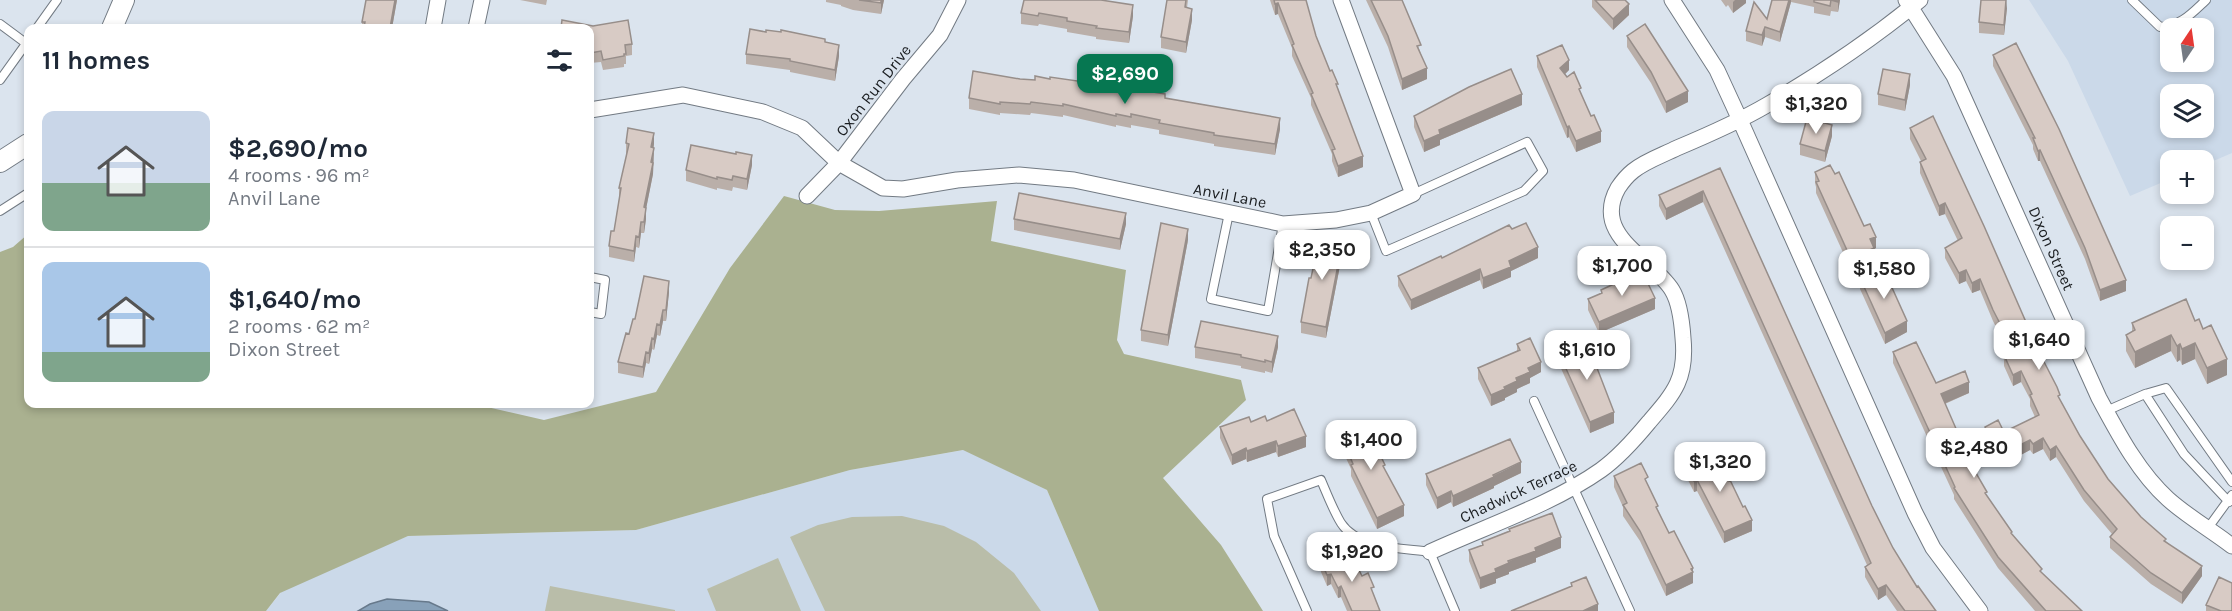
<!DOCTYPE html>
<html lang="en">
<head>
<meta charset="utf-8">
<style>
  body { margin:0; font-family:Karla,sans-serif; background:#f6f6f7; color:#1f2937; height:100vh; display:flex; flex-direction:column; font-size:22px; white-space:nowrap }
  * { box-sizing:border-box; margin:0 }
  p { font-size:20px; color:#747a83 }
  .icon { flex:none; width:33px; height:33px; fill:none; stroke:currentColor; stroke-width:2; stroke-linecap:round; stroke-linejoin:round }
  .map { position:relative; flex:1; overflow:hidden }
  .drawer { position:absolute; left:24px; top:24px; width:570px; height:384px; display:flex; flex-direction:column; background:#fff; border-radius:12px; box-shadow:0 3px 9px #0003 }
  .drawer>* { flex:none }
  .needle { width:39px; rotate:13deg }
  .fabs { position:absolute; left:2160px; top:18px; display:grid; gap:12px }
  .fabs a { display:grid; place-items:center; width:54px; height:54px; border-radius:12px; background:#fff; box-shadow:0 3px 9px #0003; font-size:30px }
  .price { position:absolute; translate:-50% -51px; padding:0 14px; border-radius:12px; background:#fff; color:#222; font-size:20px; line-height:39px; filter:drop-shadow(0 2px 3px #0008) }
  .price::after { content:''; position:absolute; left:50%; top:36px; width:18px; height:14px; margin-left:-9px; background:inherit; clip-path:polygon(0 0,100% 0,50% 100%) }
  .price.on { background:#067751; color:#fff }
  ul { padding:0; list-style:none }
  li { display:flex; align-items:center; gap:18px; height:150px; padding:0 18px }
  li+li { border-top:2px solid #e0e1e3 }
  li span { display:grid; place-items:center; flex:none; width:168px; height:120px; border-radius:12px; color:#555 }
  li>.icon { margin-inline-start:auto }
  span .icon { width:72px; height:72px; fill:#fffc; stroke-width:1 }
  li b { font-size:26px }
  h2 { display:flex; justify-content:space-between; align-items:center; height:72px; padding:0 18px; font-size:26px }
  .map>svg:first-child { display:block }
</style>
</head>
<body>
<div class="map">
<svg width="2232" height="611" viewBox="0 0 2232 611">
  <rect width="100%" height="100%" fill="#dbe4ee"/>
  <path fill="#cbd9e9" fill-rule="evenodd" d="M2029,0h203v153l-28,12v-5h-34v19l-40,17 -62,-135zM2170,28h34v34h-34zM2170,94h34v34h-34z
    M964,450l83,40 52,121h-833l21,-26 121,-49 228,-6 214,-60z"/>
  <path fill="#b9bda9" d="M902,516l42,10 32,16 38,31 27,38h-216l-35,-74 28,-12 34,-8z
    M778,558l23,53h-85l-9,-22z
    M550,586l125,24v1h-130z"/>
  <path fill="#aab190" d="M784,196l51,14 44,1 118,-10 -6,40 135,29 -9,70 7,14 117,26 5,20 -83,78 58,67 42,66h-164l-52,-121 -84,-40 -113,20 -214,60 -228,6 -128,57 -14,18h-266v-359l13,-5 15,-13v170h446l70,16 112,-28 74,-124z"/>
  <path fill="#88a1b9" stroke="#67798b" stroke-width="1.5" d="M387,599l42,3 19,9h-90l12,-7z"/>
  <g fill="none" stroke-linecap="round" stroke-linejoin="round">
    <defs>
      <path id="service" d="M2132,0l28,27c21,-1 32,-14 46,-27
        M0,24l27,20
        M37,28l20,-28
        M0,80l28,-39
        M0,211l28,-18
        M1229,213l-18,86 57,12 15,-87
        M1371,213l15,38 138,-60 19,-20 -16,-29 -114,52
        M590,277l15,3 -4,34 -11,-2
        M2145,394l39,60 45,48
        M1534,401l96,210
        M2106,411l39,-17 21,-6 66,94
        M2208,528l24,-33
        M1307,611l-33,-75 -7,-37 54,-19c6,14 12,30 20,43 17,26 62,25 89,29l25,59"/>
      <path id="minor" d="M1672,0l45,70 23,50 175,393 18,35 47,63
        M1906,0l48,76 145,322c19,35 39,74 69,101 19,17 43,31 64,47
        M433,28l5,-28
        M476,28l6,-28
        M590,110l93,-15 80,17 39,16 37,35 44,25 20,1 54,-9 62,-5 55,5 209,44 53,-4 35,-7 42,-19 -72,-194
        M807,196l32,-33 64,-84 37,-44 18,-35
        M1430,552c54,-25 123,-48 171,-82 18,-13 34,-31 48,-48 25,-29 38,-43 34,-84 -1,-15 -3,-35 -11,-48 -20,-32 -81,-54 -54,-102 4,-6 10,-13 15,-17 12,-10 30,-16 44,-23 31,-13 61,-26 90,-43 50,-29 108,-68 153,-105"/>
      <path id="tertiary" d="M112,28l12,-28
        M0,162l28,-18"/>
    </defs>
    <use href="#service" stroke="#727a83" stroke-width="10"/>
    <use href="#minor" stroke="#727a83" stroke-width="17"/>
    <use href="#tertiary" stroke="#727a83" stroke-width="22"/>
    <use href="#service" stroke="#fff" stroke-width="8"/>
    <use href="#minor" stroke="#fff" stroke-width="15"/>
    <use href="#tertiary" stroke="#fff" stroke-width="20"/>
  </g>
  <path fill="#baafa9" d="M397,0l-5,28h-30v-6z
    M520,0h27l-1,5z
    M826,0h58l-3,14 -28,-4 -12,-4v-1l-15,-3z
    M1167,0h21l-1,8 5,12 -6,33 -25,-5v-11z
    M1270,0h36l10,36 14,35 8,17 25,79 -25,10 -6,-16v-7l-21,-49v-7l-19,-42v-8l-14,-34 -3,1z
    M1366,0h36l19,54 6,25 -25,11 -14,-43z
    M1592,0h33l4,15 -16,15 -21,-23z
    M1721,0h25v3l-13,10 -5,-8 -2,2z
    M1772,0h68l-2,12 -7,-1 -1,5 -16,-3v-6l-23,-5 -11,40 -15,-5 -3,9 -16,-5v-10l21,-12z
    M2007,8l-3,27 -25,-2v-11z
    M1021,13l112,3 -4,27 -33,-4v-2l-29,-5v-3l-28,-5 -1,2 -17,-2z
    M590,28l42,16v11l-6,1v8h-2v3l-21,3 -2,-8 -11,1z
    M1627,36l61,66 -22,11 -15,-30 -24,-36z
    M825,42l14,14 -4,25 -45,-9v-2l-44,-6v-10z
    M1993,55l133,236 -26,10 -15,-42 -45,-98h-2l-5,-12v-4l-40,-79z
    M1537,56l32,14 -4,4 16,21 20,47 -25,10 -7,-15 -2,1 -30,-71z
    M1020,79l15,1 15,-1 79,9 151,41 -5,26 -61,-9v-2l-55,-10v-4l-28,-5v3l-15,-3v2l-53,-12v2l-32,-4 -1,2 -30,-2v2l-31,-6v-11z
    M1910,85l-5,26 -27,-6v-11z
    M1522,105l-82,35v5l-16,7 -10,-25v-11z
    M1910,128l170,308 28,43 33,38 61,59 -20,28 -31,-20 -41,-36v-11l2,-3 -28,-33 -28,-44 -6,4 -7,-12 -10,5 -3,-4 -30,16 -15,-28v-11l19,5 31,-15 -5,-11v-7l-9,-17 -8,4 -9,-20v-6l-2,-5v-10l2,-2 -11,-22 -13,-31 -8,3 -6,-12 -7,3 -14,-26v-10l13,-7 -13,-27 -6,2 -19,-43v-11l1,-1 -11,-22z
    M1832,136l-7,26 -25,-7v-11z
    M626,143l28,1 -1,30 -7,35v10l-2,14h-3l-2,15 -3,-1 -2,15 -25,-5v-11l5,-15 5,-32v-11l8,-34h-1z
    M752,165l-5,25 -14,-3 -1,4 -15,-3v2l-31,-9v-11z
    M1720,168l152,338 21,42 24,39 19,24h-39l-11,-16 -8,5 -13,-23v-10l2,-2 -164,-363 -37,18 -7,-14v-11z
    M1815,172l20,2 41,74 -2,1v10l-23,11 -35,-77v-6l-1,-4z
    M1014,219l112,5 -6,26 -106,-20z
    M1512,229l26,29 -27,13v6l-28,12 -3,-9 -69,30 -13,-24v-10z
    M1188,240l-20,106 -27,-5v-11z
    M1315,249l28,1 -17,88 -25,-5v-11l14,-63z
    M1860,278l47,54 -22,12 -25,-55z
    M1601,290l54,19 -56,24 -11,-23v-11l13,-6z
    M669,292l-3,29h-3l-3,15 -3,-1 -3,15 -2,-1 -3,15 -3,-1 -3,15 -25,-5v-11l17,-43z
    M2195,321l32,54 -20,9 -12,-25 -13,6 -2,-5 -3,2 -6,-11 -36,17 -9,-17v-16l6,-3v-9z
    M1517,344l24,28 -11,6v5l-13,6v3l-12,6v2l-14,6 -13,-27v-11l39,-17z
    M1195,347h83l-6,26 -7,-2v2l-24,-5v-2l-46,-8z
    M1893,352l43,31 33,10 -24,11 28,64 14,28 25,39 30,38 40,38h-47l-37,-43 -44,-69v-4l-61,-132z
    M1559,353l55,70 -24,10 -31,-69z
    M1267,421l39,26 -28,10 -2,-5 -29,10 -1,-3 -14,6 -12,-27v-11z
    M1341,436l34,9 29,71 -27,13 -26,-53v-7l-10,-22z
    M1687,467l65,64 -28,12 -27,-52 -3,1 -7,-14z
    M1521,473l-27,13v2l-41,19 -2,-5 -14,7 -11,-24v-11z
    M1614,476l34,9 10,25 11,23 24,35v15l-27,13 -26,-55 -17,-25v-9l-9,-20z
    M1509,529l52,19 -25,10v4l-27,10v2l-13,5v4l-16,6 -11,-28v-11l13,-5v-3l27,-11z
    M1321,561l29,4 12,11 12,19 6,16h-33l-6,-14 -3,1 -7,-14 -4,2 -6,-14z
    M2206,605l26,6h-26z"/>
  <path fill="#978e8a" d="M395,0h2l-5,28h-2z
    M881,0h3l-3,14z
    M1735,0h11v3l-13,10v-11z
    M1789,0h2v2l-11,40v-10z
    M1838,0h2l-2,12z
    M2007,0v8l-3,27v-10z
    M1278,3v11l-3,1v-11z
    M1629,4v11l-16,15v-11z
    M1133,5v11l-4,27v-11z
    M1192,9v11l-6,33v-11z
    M1765,27v10l-3,9v-11z
    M839,45v11l-4,25v-11z
    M1569,60v10l-9,9v-11z
    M1427,68v11l-25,11v-11z
    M1910,74v11l-5,26v-11z
    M1688,91v11l-22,11v-11z
    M1522,94v11l-82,35v5l-16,7v-11l15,-11z
    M1280,118v11l-5,26v-11z
    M1832,125v11l-7,26v-11z
    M1569,126v11l-2,1v-11z
    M1601,131v11l-25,10v-11z
    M654,133v11l-3,14v-11z
    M654,148l-1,26 -7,35v10l-2,14v-26z
    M2040,150v11h-2v-10z
    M752,155v10l-5,25v-11z
    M1363,156v11l-25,10v-11z
    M1703,191v11l-37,18v-11z
    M1945,203v11l-6,2v-10z
    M1126,213v11l-6,26v-11z
    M641,222v11l-2,15v-11z
    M1188,229v11l-20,106v-11z
    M636,236v11l-2,15v-11z
    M1876,237v11l-2,1v10l-23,11v-11l19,-20z
    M1343,239v11l-17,88v-11z
    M1538,247v11l-27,13v6l-28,12v-11l26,-17z
    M1480,269v11l-69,30v-10z
    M1966,270v11l-7,3v-11z
    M1980,279v11l-8,3v-10z
    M2126,280v11l-26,10v-11z
    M669,281v11l-3,29v-11z
    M1655,298v11l-56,24v-11z
    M663,310v11l-3,15v-11z
    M1907,321v11l-22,12v-11z
    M657,324v11l-3,15v-11z
    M2171,335v16l-36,17v-16z
    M1278,336v11l-6,26v-11z
    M652,338v11l-3,15v-11z
    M2195,343v16l-13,6v-16z
    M2180,344v16l-3,2v-16z
    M646,352v11l-3,15v-11z
    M2227,359v16l-20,9v-16z
    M1541,362v10l-11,6v5l-13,6v3l-12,6v2l-14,6v-11l13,-8 24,-19z
    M2021,371v11l-8,4v-11z
    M1969,382v11l-28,12v-11z
    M1614,412v11l-24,10v-11z
    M1306,436v11l-28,10v-11z
    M2043,438v11l-10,5v-10z
    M2030,440v10l-30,16v-11z
    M1276,441v11l-29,10v-11z
    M2056,446v11l-6,4v-11z
    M1246,448v11l-14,6v-10z
    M1521,462v11l-27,13v2l-41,19v-11z
    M1697,480v11l-3,1v-11z
    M1451,491v11l-14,7v-11z
    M1404,505v11l-27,13v-11z
    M1752,520v11l-28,12v-11z
    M1561,537v11l-25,10v4l-27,10v2l-13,5v4l-16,6v-11l15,-9 40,-21z
    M2202,566v10l-20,28v-11z
    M1693,568v15l-27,13v-11z
    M1331,574v10l-4,2v-11z
    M1886,585v10l-8,5v-11z
    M1341,586v11l-3,1v-10z
    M1598,604v7h-15z"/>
  <path fill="#d8cbc5" stroke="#978e8a" stroke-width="1.5" d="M366,0h29l-5,28h-26l1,-6h-3z
    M859,0h22v3z
    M1024,0h77l32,5 -4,27 -33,-4 1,-2 -30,-5v-3l-28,-5 -1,3 -17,-3z
    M1167,0h19l-1,7 7,2 -6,33 -25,-5z
    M1274,0h32l10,36 14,35 2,-1 6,14h-2l27,72 -25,10 -6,-16 3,-1 -24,-55 2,-1 -21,-48 2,-1 -16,-41 -3,1z
    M1371,0h31l19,45 -4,1 10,22 -25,11 -14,-43z
    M1595,0h30l4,4 -16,15z
    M1772,0h17l-9,32 -15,-5 -3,8 -16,-4 8,-29 13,17z
    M1814,0h24v2l-7,-2 -1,6 -16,-4z
    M1981,0h25l-2,25 -25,-3z
    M562,20l31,6 35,-6 4,24 -7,1 1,9h-2v2l-21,4 -2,-9 -11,2v-25h-29z
    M1645,24l43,67 -22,11 -15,-30 -24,-36z
    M750,29l16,3v-2l15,2v-2l44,9v3l14,3 -4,25 -45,-9v-2l-44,-5z
    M2016,43l43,86 67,151 -26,10 -15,-42 -45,-98 -2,1 -5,-13h2l-42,-83z
    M1562,45l7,15 -9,8 7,9 7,-5 7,16 -2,1 12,27 3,-1 7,16 -25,10 -7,-15 -2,1 -30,-71z
    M1511,69l11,25 -83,36 1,4 -16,7 -10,-25 55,-29z
    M1883,69l27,5 -5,26 -27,-6z
    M973,71l47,8 15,1v-4l15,3v-2l55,8 10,-6 14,9 36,6v4l115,20 -5,26 -61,-9v-2l-55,-10 1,-3 -29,-6v3l-15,-3v2l-53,-12v2l-32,-4 -1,2 -30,-2v2l-31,-6z
    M1933,116l51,110 56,128 17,33 3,8 -2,1 22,40 28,43 33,38 25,22 -2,2 38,25 -20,27 -31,-20 -41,-36 7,-8 -33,-39 -28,-44 -6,4 -7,-12 -10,6 -3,-4 -30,15 -15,-28 13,-7 6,12 35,-17 -9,-20 2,-1 -11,-23 -8,4 -9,-20 2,-1 -4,-9 7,-4 -16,-31 -13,-31 -8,4 -6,-13 -7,3 -14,-25 17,-10 -17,-35 -6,3 -19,-44 6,-3 -16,-31z
    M1807,118l25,7 -7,26 -25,-7z
    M628,128l26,5 -3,14 3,1 -3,14 2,1 -9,44 2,1 -2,14h-3l-2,15 -3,-1 -2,15 -25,-5 2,-15h3l7,-43h-2l10,-44 -3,-1z
    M691,145l45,9v-2l16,3 -5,24 -14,-3 -1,4 -15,-3v2l-31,-9z
    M1830,165l5,9 4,-2 25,54 6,-2 6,13 -6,2 4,9 -23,11 -35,-77 3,-1 -4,-9z
    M1720,168l152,338 21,42 24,39 1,-1 18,25h-31l-19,-26 -8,4 -13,-22 6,-4 -168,-372 -37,18 -7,-14z
    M1019,193l107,20 -6,26 -106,-20z
    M1161,223l27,6 -20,106 -27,-5z
    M1526,223l12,24 -29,14 2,6 -28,11 -3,-9 -69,31 -13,-24 43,-20 1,2 67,-33 3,4z
    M1318,234l25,5 -17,88 -25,-5 8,-44h2l6,-28 -2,-1z
    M1879,270h5l23,51 -22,12 -25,-55z
    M1642,271l13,27 -56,24 -11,-23 14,-6 -1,-3z
    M644,276l25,5 -3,29h-3l-3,15 -3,-1 -3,15 -2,-1 -3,15 -3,-1 -3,15 -25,-5 8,-29 3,1 4,-15h2z
    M2186,299l9,22 4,-2 4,10 8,-4 16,34 -20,9 -12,-25 -13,6 -2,-5 -3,2 -6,-11 -36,17 -9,-17 9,-5 -3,-7z
    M1201,321l77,15 -6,26 -7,-2v2l-24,-5v-2l-46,-8z
    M1530,338l11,24 -13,6 2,4 -14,6 1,3 -13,6 1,2 -14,6 -13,-27 42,-18 -3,-6z
    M1587,342l27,70 -24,10 -31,-69z
    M1916,342l20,41 29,-12 4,11 -28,12 32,74 14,24 -2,1 27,39 -1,1 31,36 -2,2 42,40h-36l-48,-54 -44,-69 1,-1 -62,-135z
    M1294,409l12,27 -28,10 -2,-5 -29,10 -1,-3 -14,7 -12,-28 29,-10 2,5 14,-6 2,5z
    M1368,423l7,14 -3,1 13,27 -2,1 21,39 -27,13 -26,-53 2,-1 -12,-28z
    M1510,439l11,23 -28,13 1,2 -41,19 -2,-5 -14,7 -11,-24z
    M1714,454l7,14 2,-1 6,14 1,-1 13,27 2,-1 7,14 -28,12 -27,-52 -3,1 -7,-14z
    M1641,463l7,14 -3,2 13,27 -2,1 13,26 5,-2 19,37 -2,1 2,3 -27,13 -26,-54 -17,-26 4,-2 -13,-27z
    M1552,513l9,24 -26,11 1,3 -28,10 1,2 -14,6 1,3 -16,6 -11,-28 14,-5 -1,-3 28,-11 -1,-2z
    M1344,551l6,14 5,-3 7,14 6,-3 6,14 -3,1 9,23h-28l-11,-25 -3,2 -7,-14 -4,1 -6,-14z
    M1586,577l12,27 -15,7h-72l61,-25 -1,-3z
    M2219,577l13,6v28h-11l-15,-6z"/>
  <g text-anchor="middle" stroke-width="5" stroke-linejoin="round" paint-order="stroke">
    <g font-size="16" fill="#1a1d20" stroke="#dbe4ee">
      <text transform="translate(873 90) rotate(-52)" y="6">Oxon Run Drive</text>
      <text transform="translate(1230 195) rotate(11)" y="6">Anvil Lane</text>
      <text transform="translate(2052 248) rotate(66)" y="6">Dixon Street</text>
      <text transform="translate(1518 491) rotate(-25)" y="6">Chadwick Terrace</text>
    </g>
  </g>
</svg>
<div class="fabs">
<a><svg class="needle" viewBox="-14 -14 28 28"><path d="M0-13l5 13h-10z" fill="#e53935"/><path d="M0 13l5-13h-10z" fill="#747a83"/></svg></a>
<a><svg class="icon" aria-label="layers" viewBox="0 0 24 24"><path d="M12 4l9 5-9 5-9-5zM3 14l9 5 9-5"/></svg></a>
<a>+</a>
<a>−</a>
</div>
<b class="price on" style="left:1125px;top:105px">$2,690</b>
<b class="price" style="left:1816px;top:135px">$1,320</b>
<b class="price" style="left:1322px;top:281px">$2,350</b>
<b class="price" style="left:1622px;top:297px">$1,700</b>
<b class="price" style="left:1884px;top:300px">$1,580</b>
<b class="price" style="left:2039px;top:371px">$1,640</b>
<b class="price" style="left:1587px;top:381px">$1,610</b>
<b class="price" style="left:1371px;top:471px">$1,400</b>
<b class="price" style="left:1974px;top:479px">$2,480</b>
<b class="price" style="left:1720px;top:493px">$1,320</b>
<b class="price" style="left:1352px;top:583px">$1,920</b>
<section class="drawer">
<h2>11 homes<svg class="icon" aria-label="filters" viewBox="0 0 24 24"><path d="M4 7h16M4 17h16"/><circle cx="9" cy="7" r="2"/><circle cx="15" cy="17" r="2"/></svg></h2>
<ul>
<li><span style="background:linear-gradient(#c9d6e8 60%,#7fa58c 0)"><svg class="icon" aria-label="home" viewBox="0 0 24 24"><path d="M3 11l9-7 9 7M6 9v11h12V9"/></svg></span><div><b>$2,690/mo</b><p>4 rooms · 96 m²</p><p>Anvil Lane</p></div></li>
<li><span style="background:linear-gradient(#a9c7e8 75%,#7fa58c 0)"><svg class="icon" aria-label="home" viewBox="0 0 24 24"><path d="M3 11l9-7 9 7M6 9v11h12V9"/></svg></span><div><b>$1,640/mo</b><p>2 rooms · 62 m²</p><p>Dixon Street</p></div></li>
</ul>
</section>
</div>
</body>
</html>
